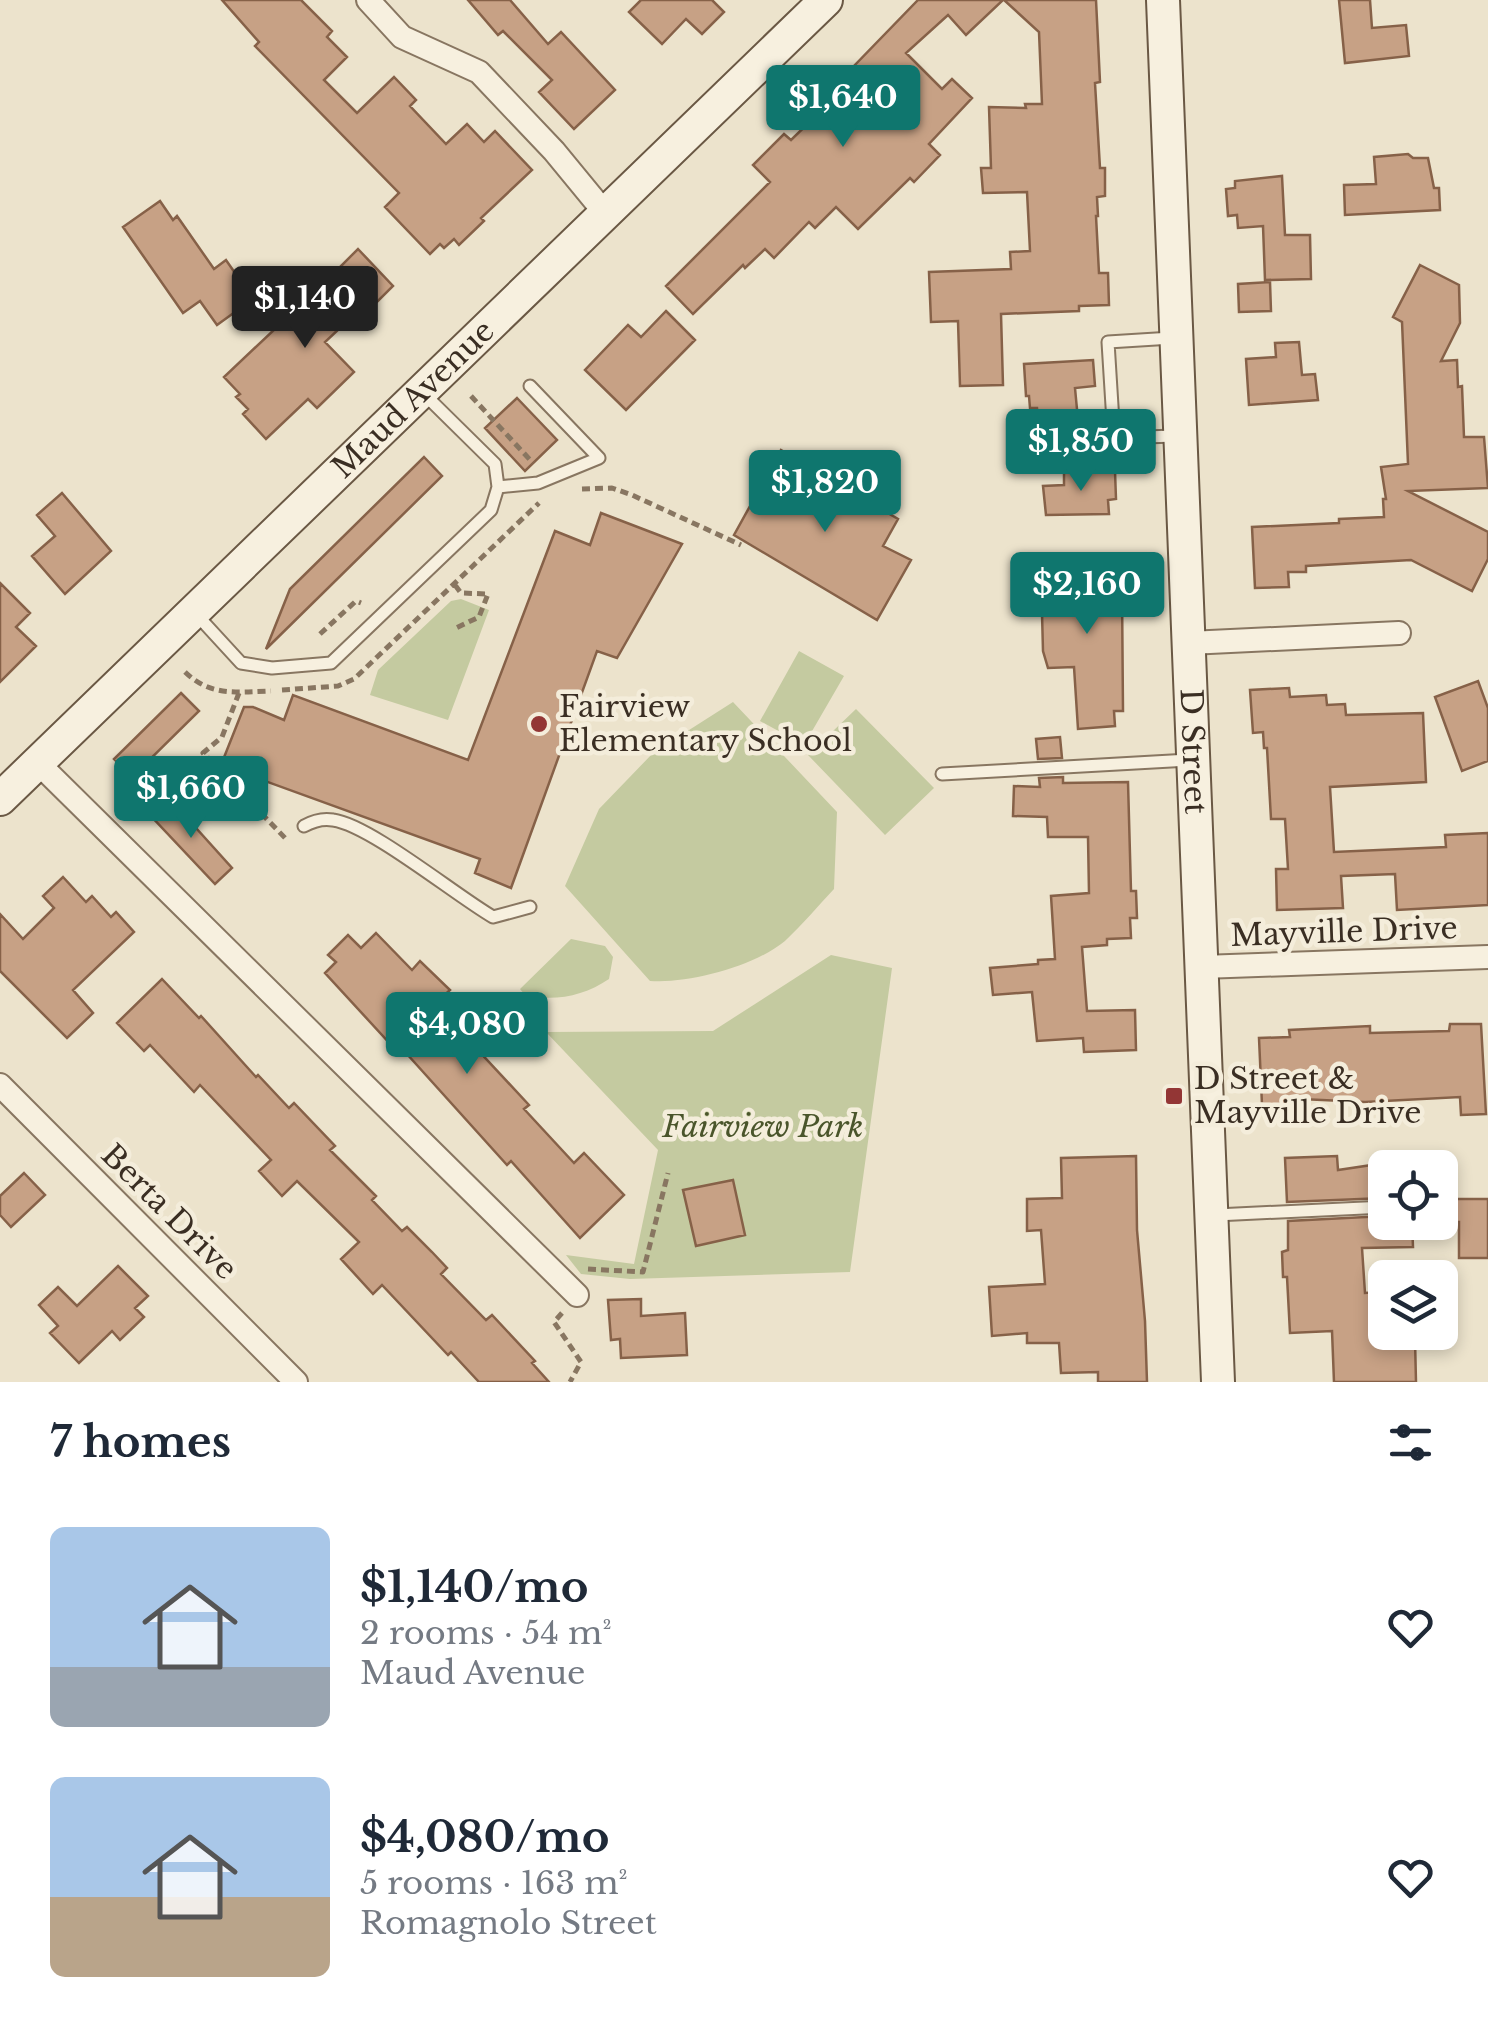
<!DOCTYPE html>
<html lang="en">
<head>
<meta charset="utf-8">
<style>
  body { margin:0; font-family:"Libre Baskerville",serif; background:#f6f6f7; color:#1f2937; height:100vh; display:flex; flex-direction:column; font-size:38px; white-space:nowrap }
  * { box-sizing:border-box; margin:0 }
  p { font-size:32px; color:#747a83 }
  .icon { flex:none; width:55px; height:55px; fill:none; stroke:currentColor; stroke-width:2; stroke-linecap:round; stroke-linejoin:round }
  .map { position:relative; height:1382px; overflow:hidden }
  .drawer { display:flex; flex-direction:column; background:#fff; flex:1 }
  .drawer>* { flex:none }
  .tools { position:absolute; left:1368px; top:1150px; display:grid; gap:20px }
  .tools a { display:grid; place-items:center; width:90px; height:90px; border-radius:15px; background:#fff; box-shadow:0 5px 15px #0003; font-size:50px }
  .price { position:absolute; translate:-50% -85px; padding:0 22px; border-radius:10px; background:#0f766e; color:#fff; font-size:32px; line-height:65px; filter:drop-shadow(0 2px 5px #0008) }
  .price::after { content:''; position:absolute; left:50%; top:60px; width:30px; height:22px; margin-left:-15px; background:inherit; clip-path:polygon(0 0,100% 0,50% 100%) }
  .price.current { background:#222; color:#fff }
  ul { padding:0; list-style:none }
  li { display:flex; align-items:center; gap:30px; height:250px; padding:0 50px }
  li span { display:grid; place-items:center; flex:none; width:280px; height:200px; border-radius:15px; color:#555 }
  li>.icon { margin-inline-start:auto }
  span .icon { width:120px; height:120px; fill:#fffc; stroke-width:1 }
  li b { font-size:42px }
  h2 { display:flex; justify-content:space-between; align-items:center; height:120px; padding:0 50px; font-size:42px }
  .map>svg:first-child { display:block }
</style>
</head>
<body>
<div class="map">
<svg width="1488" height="1382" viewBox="0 0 1488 1382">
  <rect width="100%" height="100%" fill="#ece3cc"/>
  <path fill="#c4caa0" d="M461,599l28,11 -41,110 -78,-25 8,-25 73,-69z
    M799,651l45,25 -40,69 -44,-24z
    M733,702l104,110 -3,77c-16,17 -32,36 -49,52 -30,25 -96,43 -135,40l-85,-95 34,-77 54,-56z
    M856,709l78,79 -49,47 -77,-80z
    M571,939l34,7 8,11 -4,22c-25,17 -55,23 -84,16l-5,-6z
    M831,955l61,13 -42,304 -220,7 -49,-5 -15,-19 68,9 24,-114 -112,-118 167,-1z"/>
  <path fill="#c7a185" stroke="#866148" stroke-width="2.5" d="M222,0h79l31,31 -5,6 20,20 -23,23 33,33 37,-36 22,23 -6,6 36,38 21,-20 17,18 11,-11 37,39 -51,48 3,3 -25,24 -5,-6 -10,9 -4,-4 -10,10 -45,-47 14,-14 -144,-147 4,-4z
    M468,0h42l38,44 13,-12 54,58 -41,39 -35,-37 13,-12 -49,-49 -5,4z
    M641,0h71l12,12 -22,22 -16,-15 -24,25 -33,-32z
    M918,0h85l-37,35 -18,-20 -42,38 36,36 10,-10 20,19 -43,46 11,11 -26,27 -4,-4 -52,51 -22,-22 -21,21 -6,-6 -35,36 -9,-9 -20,19 -2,-3 -50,49 -27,-28 104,-104 -17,-17 31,-31 7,6 31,-30 -9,-9 35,-33 2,2z
    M1004,0h92l4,82 -5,1 5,85h5v28l-8,1 1,19h-2l3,57h9l1,32 -30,1v5l-78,3 2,71 -43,1 -2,-65 -27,1 -2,-50 82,-3 -1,-17 20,-1 -3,-59 -44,1 -2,-25h10l-2,-61 37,1 -1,-4h17l-3,-72z
    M1339,0h31l2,28 34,-3 3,31 -64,7z
    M1408,154l5,4h15l6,30h5l1,22 -95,5 -1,-30 32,-1 -2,-27z
    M1282,176l3,59h25l1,44 -46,1 -2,-54 -25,2 -1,-13 -9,1 -2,-27 9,-1v-7z
    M160,201l13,19 4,-4 37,53 12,-9 27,39 -36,26 -17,-24 -17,12 -60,-86z
    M358,249l35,37 -16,16 -4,-5 -48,45 29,30 -37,36 -9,-9 -42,40 -23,-25 5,-5 -12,-12 4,-3 -16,-17 71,-67 6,7 34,-32 -6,-7z
    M1420,265l39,20 1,38 -19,38 16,-1 1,27 4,-1 2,51h20l4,51 -80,3 80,41v27l-16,32 -61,-31 -105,6v6h-18l1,15 -34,1 -3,-61 87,-4v-4l45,-2 -1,-18h3l-5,-32 27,-3 -6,-142 -9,-5z
    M1270,282l1,29 -32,1 -1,-28z
    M666,311l29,29 -69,70 -41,-40 43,-45 13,12z
    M1299,342l3,33 13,-1 3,26 -69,5 -3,-46 30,-2 -1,-14z
    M1093,360l2,26 -20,2 3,32h-10l1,18 -30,2 -2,-32h-7l-1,-12h-3l-2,-32z
    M517,398l40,42 -32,31 -40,-43z
    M781,450l117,69 -15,27 28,14 -34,60 -143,-85z
    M424,457l18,19 -176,173 24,-60z
    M1115,471l1,28 -8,1 1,14 -63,1 -3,-29 21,-1v-13z
    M62,493l49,58 -46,43 -33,-38 23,-20 -18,-21z
    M601,513l81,31 -65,114 -20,-7 -86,237 -36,-15 5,-14 -259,-94 23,-58h9l31,13 9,-25 175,65 87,-229 35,14z
    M1100,554l6,37h16l1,120h-9l1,15 -37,3 -4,-62 -26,1 -5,-17 -1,-38 12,-3 -4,-52z
    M0,583l30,30 -14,14 20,19 -36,36z
    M1478,681l10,27v53l-26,10 -27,-74z
    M1289,688l1,9 36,-2 1,10 18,-1 1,11 77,-2 3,69 -96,5 4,65 112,-5 -1,-12 43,-2v72l-91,5 -2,-36 -54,2 2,32 -66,2 -1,-41h12l-3,-50h-14l-4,-71h-3l-1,-16 -10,1 -3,-43z
    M181,693l18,18 -67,66 -18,-18z
    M1060,737l2,21 -24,1 -2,-20z
    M1063,777v6l65,-1 3,109h5l1,27h-7l1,20 -24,1v6l-25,2 5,64 48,-1 1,40 -52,2 -1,-14 -46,3 -5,-49 -39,3 -3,-27 48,-4v-4l17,-1 -4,-63 38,-3 -1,-56h-40l-1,-20 -34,-1 1,-30 26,1 -1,-9z
    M169,798l63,70 -17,16 -65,-69z
    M63,877l23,25 6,-6 19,21 5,-5 18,20 -61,58 20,23 -26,25 -67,-67v-57l23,25 31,-31 -11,-12z
    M376,933l36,37 8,-9 30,29 -15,14 94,101 -5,4 50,54 10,-10 40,42 -44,43 -69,-77 -4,4 -110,-122 -4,4 -68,-74 11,-11 -8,-7 20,-20 13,13z
    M162,979l37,39 2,-2 55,61 2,-2 31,33 5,-5 41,43 -5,4 46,46 -4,4 30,31 5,-4 25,25 15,16 -6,6 45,46 6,-5 43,46 -3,2 17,19h-70l-28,-30 -3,3 -66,-70 -9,9 -32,-35 18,-17 -62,-61 -15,15 -23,-25 12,-11 -71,-75 -6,7 -44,-47 -6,6 -27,-28z
    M1450,1024h31l5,90 -25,1 -1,-18 -95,5 -64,-3v4l-39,2 -3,-67 31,-1 -1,-7 81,-4v7l79,-2z
    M1136,1156l1,74 8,91 2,61h-49v-10l-37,1 -2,-30h-32v-10l-35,3 -3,-49 56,-3 -4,-54 -14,1v-32l35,-1 -1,-40z
    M1337,1156l1,14 47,-7v35l-98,4 -2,-44z
    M24,1173l21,22 -34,32 -11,-12v-19z
    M733,1180l12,55 -49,11 -13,-56z
    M1447,1199h41v59h-29v-36h-12z
    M1385,1216v6h27l1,25 -51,1 3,45 13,-1 2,39 35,8 1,43h-82l-2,-51 -42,2 -3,-56h-4l-1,-25 6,-2v-29z
    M118,1266l30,30 -13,12 9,9 -24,23 -8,-9 -33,32 -29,-30 8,-7 -19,-21 19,-18 19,19z
    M641,1299v17l44,-3 2,42 -66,3 -1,-19 -9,1 -3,-40z"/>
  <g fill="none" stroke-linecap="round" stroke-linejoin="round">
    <defs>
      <path id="lane" d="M1172,338l-64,4 6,96 61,-2
        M498,487l40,-4 61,-25 -69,-72
        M196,614l45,49 31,5 59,-5 160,-153 7,-23 -3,-23 -72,-71
        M942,774l247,-14
        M304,826c9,-5 18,-8 29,-6 37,5 122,75 160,97l37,-10
        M1216,1215l169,-8"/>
      <path id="street" d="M368,0l34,37 77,35 75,79 51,62
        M1189,643l210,-10
        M37,762l540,533
        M1202,967l286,-10
        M0,1085l296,297"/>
      <g id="secondary">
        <path id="s1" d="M1163,0l55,1382"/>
        <path id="s2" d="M0,799l826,-799"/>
      </g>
    </defs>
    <use href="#lane" stroke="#887661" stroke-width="15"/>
    <use href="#street" stroke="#887661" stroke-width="26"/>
    <use href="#secondary" stroke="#6a5844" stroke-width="36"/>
    <path stroke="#887661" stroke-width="5" stroke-dasharray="8 5" stroke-linecap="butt" d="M471,396l62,67
      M582,489l30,-1 20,7 109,50
      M455,585l6,8 27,1 -9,23 -23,11
      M320,634l36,-33 5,2
      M185,672c26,25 52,20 86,19
      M282,690l56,-4 16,-7 185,-176
      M239,693l-17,44 -19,16 85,88
      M588,1269l55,3 25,-99
      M562,1313l-8,9 27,40 -11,20"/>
    <use href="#lane" stroke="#f7f0df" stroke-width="11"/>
    <use href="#street" stroke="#f7f0df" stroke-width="22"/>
    <use href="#secondary" stroke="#f7f0df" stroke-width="32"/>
  </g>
  <g fill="#933635" stroke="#f4eddb" stroke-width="4">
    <circle cx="539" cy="724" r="10"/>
    <rect x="1164" y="1086" width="20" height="20" rx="5"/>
  </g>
  <g text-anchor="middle" stroke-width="9" stroke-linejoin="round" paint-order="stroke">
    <g font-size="30" fill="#3a2e23" stroke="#f4eddb">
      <text dy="10" stroke="none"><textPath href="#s2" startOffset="575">Maud Avenue</textPath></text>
      <text dy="10" stroke="none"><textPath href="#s1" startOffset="752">D Street</textPath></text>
      <text transform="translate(1344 932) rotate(-2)" y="10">Mayville Drive</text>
      <text transform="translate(169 1212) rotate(45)" y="10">Berta Drive</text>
    </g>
    <g font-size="30" fill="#3a2e23" stroke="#f4eddb" text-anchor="start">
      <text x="559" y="717">Fairview<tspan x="559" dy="34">Elementary School</tspan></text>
      <text x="1194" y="1089">D Street &amp;<tspan x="1194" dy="34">Mayville Drive</tspan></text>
    </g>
    <g font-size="30" font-style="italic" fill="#4a552b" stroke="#f4eddb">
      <text x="763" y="1137">Fairview Park</text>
    </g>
  </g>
</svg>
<div class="tools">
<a><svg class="icon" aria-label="locate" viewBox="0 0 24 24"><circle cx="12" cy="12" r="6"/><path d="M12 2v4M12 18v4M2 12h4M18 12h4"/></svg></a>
<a><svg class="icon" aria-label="layers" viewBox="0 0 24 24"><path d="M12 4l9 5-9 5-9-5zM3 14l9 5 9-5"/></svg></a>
</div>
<b class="price" style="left:843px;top:150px">$1,640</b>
<b class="price current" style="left:305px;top:351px">$1,140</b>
<b class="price" style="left:1081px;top:494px">$1,850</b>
<b class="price" style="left:825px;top:535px">$1,820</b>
<b class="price" style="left:1087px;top:637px">$2,160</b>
<b class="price" style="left:191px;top:841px">$1,660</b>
<b class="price" style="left:467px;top:1077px">$4,080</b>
</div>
<section class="drawer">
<h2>7 homes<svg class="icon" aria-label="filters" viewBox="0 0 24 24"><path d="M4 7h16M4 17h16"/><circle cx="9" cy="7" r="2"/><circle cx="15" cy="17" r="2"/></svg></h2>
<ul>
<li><span style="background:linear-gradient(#a9c7e8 70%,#9aa5b1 0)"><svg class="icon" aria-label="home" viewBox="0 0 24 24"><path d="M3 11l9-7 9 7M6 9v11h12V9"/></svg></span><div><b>$1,140/mo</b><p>2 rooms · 54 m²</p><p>Maud Avenue</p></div><svg class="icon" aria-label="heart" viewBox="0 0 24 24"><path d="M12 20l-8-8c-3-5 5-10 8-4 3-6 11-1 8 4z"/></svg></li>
<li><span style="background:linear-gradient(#a9c7e8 60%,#b9a48a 0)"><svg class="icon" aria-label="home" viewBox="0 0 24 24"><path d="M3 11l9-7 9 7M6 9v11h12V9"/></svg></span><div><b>$4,080/mo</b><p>5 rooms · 163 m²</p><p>Romagnolo Street</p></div><svg class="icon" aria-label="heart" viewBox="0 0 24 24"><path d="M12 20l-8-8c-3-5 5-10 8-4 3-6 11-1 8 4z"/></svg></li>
</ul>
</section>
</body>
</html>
